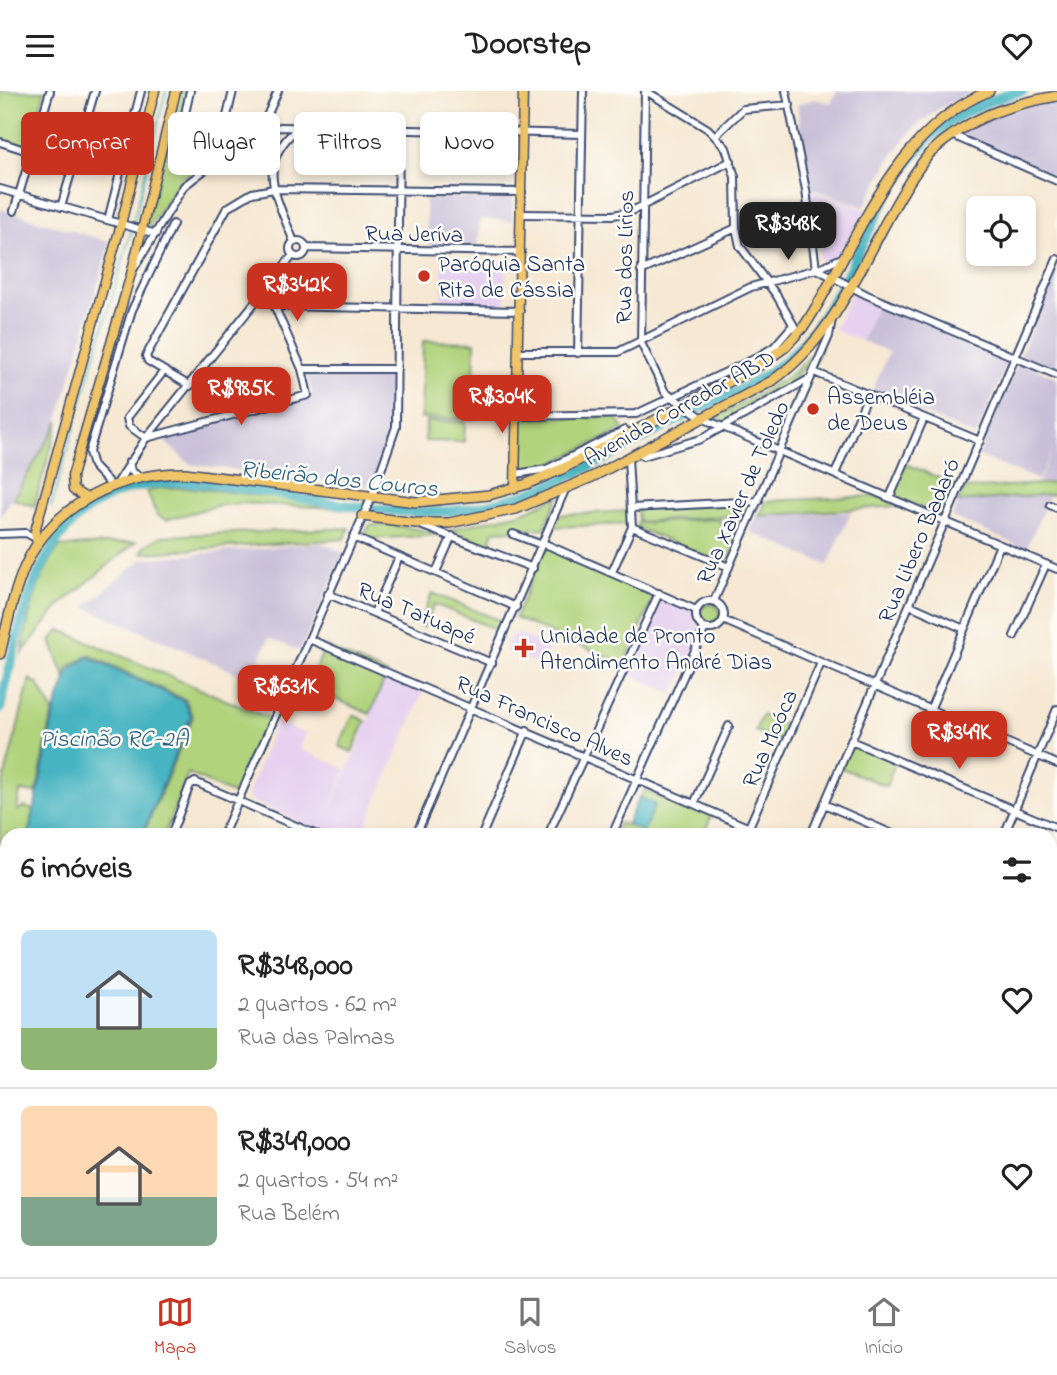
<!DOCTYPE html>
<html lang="pt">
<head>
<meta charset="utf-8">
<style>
  body { margin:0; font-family:"Indie Flower",sans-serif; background:#f6f6f6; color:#222; height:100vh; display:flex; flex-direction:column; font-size:26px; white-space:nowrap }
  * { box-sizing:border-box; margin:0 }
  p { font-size:23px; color:#767676 }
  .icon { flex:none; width:38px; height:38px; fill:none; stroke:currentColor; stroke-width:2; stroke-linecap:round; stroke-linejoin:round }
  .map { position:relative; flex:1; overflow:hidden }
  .side { position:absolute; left:0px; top:737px; width:1057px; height:450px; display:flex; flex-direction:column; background:#fff; border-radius:21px 21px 0 0; box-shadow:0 4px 10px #0003 }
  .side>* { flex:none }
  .top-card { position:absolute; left:21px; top:21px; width:700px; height:63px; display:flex; gap:14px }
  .tools { position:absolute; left:966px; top:105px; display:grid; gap:14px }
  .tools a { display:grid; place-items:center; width:70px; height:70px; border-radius:10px; background:#fff; box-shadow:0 4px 10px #0003; font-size:35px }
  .price { position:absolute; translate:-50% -60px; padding:0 16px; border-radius:14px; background:#c8321e; color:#fff; font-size:23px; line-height:46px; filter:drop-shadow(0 2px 4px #0008) }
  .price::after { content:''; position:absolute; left:50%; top:42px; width:21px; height:16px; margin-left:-10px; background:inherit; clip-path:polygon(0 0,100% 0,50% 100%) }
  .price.current { background:#222; color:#fff }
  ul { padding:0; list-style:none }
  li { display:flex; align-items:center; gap:21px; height:175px; padding:0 21px }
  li+li { border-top:2px solid #e0e0e0 }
  li span { display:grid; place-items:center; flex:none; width:196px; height:140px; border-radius:10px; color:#555 }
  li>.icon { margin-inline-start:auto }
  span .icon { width:84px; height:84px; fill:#fffc; stroke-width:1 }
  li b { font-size:30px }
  h2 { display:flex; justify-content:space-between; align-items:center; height:84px; padding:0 21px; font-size:30px }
  .chip { padding:0 24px; border-radius:10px; background:#fff; box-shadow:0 4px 10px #0003; font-size:24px; line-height:63px }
  .chip.current { background:#c8321e; color:#fff }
  header { display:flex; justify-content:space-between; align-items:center; height:91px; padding:0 21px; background:#fff; font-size:32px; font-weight:800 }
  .tabs { display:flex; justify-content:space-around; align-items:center; height:98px; border-top:2px solid #e0e0e0; background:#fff; font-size:19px; color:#767676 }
  .tabs a { display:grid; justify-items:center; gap:4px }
  .tabs .current { color:#c8321e }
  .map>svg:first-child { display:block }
</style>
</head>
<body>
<header><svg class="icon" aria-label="menu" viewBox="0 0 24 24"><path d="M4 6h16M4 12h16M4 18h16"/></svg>Doorstep<svg class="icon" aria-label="heart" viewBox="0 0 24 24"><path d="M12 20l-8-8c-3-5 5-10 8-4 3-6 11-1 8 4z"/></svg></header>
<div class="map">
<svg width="1057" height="1186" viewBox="0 0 1057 1186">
  <rect width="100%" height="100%" fill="#fdfcf7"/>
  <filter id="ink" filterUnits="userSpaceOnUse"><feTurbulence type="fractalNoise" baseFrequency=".0143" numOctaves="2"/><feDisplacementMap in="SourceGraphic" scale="14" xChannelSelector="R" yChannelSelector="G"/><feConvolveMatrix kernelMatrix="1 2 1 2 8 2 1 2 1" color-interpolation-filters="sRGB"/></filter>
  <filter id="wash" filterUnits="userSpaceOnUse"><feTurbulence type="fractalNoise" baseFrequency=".00686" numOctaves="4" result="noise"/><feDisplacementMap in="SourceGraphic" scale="28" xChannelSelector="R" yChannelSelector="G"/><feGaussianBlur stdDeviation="1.57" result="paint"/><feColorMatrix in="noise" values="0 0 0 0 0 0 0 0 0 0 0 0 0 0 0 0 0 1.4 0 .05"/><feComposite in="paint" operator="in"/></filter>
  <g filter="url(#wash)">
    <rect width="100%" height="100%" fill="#f6e8d3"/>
    <path fill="#e6d2f0" d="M808,98l58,21 -25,46 -16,6 -5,-2z
      M442,169l64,3 -1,46h-63z
      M852,201l26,10 -16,39 -28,-11z
      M661,505l33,15 1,10 8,9 -30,64 -46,-21z
      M517,542l24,11 -1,3 9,3 -3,6 -13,6 -28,-12 2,-10 3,1 1,-7 4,2z
      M388,583l36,16 -62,145h-33l-80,-35 -1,-6 28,-73 30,13 -7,15 47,20 -23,58z
      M1050,962l7,3 -2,67 -5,-2z"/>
    <path fill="#c8bfd8" d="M837,0h135l-34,18 -24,19 -21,26 -29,53 -54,-19 -13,-83 18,-6 16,4z
      M1057,8v79l-99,-44 31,-18z
      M425,107h88l-1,23 -32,-2 -2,28 -50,-2z
      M0,118l110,33 -52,179 -58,97z
      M1057,177v103l-37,-15z
      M878,211l131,57 -33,77 -104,-44 17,-40 -27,-11z
      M1018,270l39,17v104l-19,1 17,-38 -17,35 -60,-24z
      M305,279l88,1 -2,50 -6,30 -12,32 -5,3 -179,-22 -30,-28 150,-38 3,-6z
      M1050,404l-24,54 -74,-32 6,-14z
      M851,421l-23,53 -78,-33 6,-15z
      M321,452l23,10 -44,98 -31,-13 -18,41 -166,-72 57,-48z
      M7,964v216h986l14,6h-1007v-220z"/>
    <path fill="#b0d37b" stroke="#66816c" stroke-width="2" d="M0,0h45l-17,56 -28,-8z
      M179,0h7l-12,54 -7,-2z
      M167,54l47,12 -30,19 -35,50 -3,-3z
      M423,250l52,1 -2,77 -52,-1z
      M821,255l-8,21 -4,-4 -15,14 4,5 -73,39 -8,-3 72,-42z
      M616,326l8,12 -77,37 -30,7 1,-55z
      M59,330l-25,85 -21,-7z
      M426,330l39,1 -1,20 -39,-1z
      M906,373l52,22 -14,32 -51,-22z
      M1057,392v11l-99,8 6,-13z
      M160,397h33l161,18v3l-114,-6 -24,3 -50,14 -9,-5 -10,-23z
      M559,405l-15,32 -50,3 -5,15 -39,-17 71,-16z
      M878,405l22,10 -141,10 8,-15z
      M756,410l-6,14 -112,7 -1,-13z
      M629,420v13l-76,3 6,-12z
      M720,428l-1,3 4,2 -3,8 17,7 -10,26 -90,-37v-5z
      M370,434h22l47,8 -2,2 -65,4 -7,-6z
      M349,437l-4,11 -204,14 5,-8 16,-9z
      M136,451l-76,63 -38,48c6,-38 15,-75 37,-106z
      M546,455l109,49 -31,69 -109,-46z
      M432,502l69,28 -4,9 -63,-26 -10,24 -5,-2z
      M700 523a10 10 0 1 1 20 0a10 10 0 1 1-20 0Z
      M60,539l211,89 -37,76 -46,-22 -24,62h-21l50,-118 -7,-17 -97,-45 -21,13 -3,9 -14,-36z
      M325,556l62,27 -17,40 -62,-27z
      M30,588l8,5 15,27 -17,82 -16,-2 -3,19 8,-3 8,3 -5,25h-21v119l-7,-2v-157z
      M353,624l13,6 -14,31 -13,-6z
      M762,624l29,12 -6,16 -30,-12z
      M852,652l44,18 -10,25 -45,-18z
      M644,699l38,16 2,-5 29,12 -10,22h-89l5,-12 7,2z
      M0,877l7,1v68l-7,1z"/>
    <path fill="#46b4c1" stroke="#307290" stroke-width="2" d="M88,566l96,44 7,15 -49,119h-113l26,-125 14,-39z
      M639,706l16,8 -12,27 -16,-8z"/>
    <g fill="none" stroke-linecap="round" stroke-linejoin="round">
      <path stroke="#46b4c1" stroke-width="2" d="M133,132l33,-132
        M51,416l81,-278"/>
      <path stroke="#46b4c1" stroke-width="10" d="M0,618c26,-109 43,-230 186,-227 82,5 164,31 246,30 88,-1 170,-52 245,-92 41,-21 95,-40 126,-77 79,-95 76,-220 220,-252
        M0,1180l1,1"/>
    </g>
  </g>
  <g filter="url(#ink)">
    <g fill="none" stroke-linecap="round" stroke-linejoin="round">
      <defs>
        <path id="minor" d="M190,0l-11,50 42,17
          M645,0l-4,252 24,49 39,27 353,150
          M646,0l62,38 18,19 9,29 1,51 4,18 37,50 21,37
          M786,0l20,99 10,79
          M258,39l23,-3 301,7
          M716,44l27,-26 47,-4
          M952,44l105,46
          M0,51l31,10
          M218,63l15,-63
          M0,98l156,45
          M61,116l34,-116
          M14,120l36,-120
          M522,123l91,1 17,-3 101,-51
          M108,129l33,-129
          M290 158a8 8 0 1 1 16 0a8 8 0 1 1-16 0Z
          M294,151c-17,-45 -40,-77 4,-114
          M307,157l214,4
          M817,178l50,26 190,80
          M133,179l51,-84 79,-61 15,-34
          M641,180l95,-43
          M275,215l245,5
          M520,261h98l133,-65 66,-18 27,-12
          M578,262l5,-262
          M754,268l20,-12 19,-22
          M302,278h95
          M164,280l-37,47 2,8 17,12 162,-43 -6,-26 -35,-80
          M814,281l166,69
          M190,295l-42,-25 -2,-5 81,-148 25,-15 22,-4 248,3
          M516,325l120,-2 118,-55 3,8
          M643,365l58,-17 108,-60
          M129,371l2,9 9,6
          M516,383l31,-5 78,-39
          M835,383l33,-79
          M118,391l28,-44 147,-183
          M111,394l-18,-19 -4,-14 43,-142 41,-86
          M890,406l34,-79
          M1050,414l7,3
          M632,417l127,-7
          M420,434l113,43
          M632,436l97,40
          M0,443l26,-1 9,5
          M513,443l29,11
          M353,446l163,70
          M543,452l153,67
          M436,481l16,-36
          M612,481l20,-45 -4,-69
          M328,503l164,69
          M696 524a14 14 0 1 1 28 0a14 14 0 1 1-28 0Z
          M714,510l115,-265 3,-17
          M910,514l54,24
          M374,522l25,-56
          M723,529l334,144
          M1014,545l32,-72
          M309,548l457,196
          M930,619l70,-165
          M851,650l206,87
          M694,713l35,-78
          M824,713l71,31
          M749,736l72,-164
          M171,744l19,-50 5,-3 122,53
          M223,744l149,-339 24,-69 3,-297
          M416,744l149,-345
          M482,744l45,-105
          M548,744l111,-242
          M612,744l93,-207
          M811,744l246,-576
          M1004,744l53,-126
          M1050,799l7,3
          M1050,865l7,3
          M1050,929l7,3
          M1050,1061l7,2
          M1050,1095l7,-16
          M1050,1107l7,3
          M1050,1155l7,3"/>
        <path id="major" d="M515,397l8,-397
          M87,407l-14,-8 -1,-14 59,-202 45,-183
          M37,454l-2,-14 86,-307 34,-133
          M0,870l7,2
          M0,958l7,-3
          M1001,1180l14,6
          M1036,1180l14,6"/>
        <path id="highway" d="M362,425l54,7h33l67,-14 76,-32 180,-96c78,-54 100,-155 157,-227 38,-36 77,-49 128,-58
          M0,563c7,-29 13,-60 25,-88 28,-62 95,-93 160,-93l231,29 73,-7 38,-11 35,-15 195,-102 28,-20 20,-22c54,-83 86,-193 184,-234
          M0,950h7"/>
      </defs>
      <use href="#minor" stroke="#3c4b70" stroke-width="10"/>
      <use href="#major" stroke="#3c4b70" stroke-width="11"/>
      <use href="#highway" stroke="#3c4b70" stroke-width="12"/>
      <use href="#minor" stroke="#fff" stroke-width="6"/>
      <use href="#major" stroke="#f0c469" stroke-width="8"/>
      <use href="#highway" stroke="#f0c469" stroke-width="9"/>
    </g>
  </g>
  <g fill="#c8321e" stroke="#fdfcf7" stroke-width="2.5">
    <circle cx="424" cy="185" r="7"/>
    <circle cx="813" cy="318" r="7"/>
    <path d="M520.5 546.5h7v7h7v7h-7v7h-7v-7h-7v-7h7z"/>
  </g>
  <g text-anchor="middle" stroke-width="5" stroke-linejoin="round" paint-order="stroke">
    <g font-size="23" fill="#1b2f5e" stroke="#fdfcf7">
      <text transform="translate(414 142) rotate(1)" y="8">Rua Jeríva</text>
      <text transform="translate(624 166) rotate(-89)" y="8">Rua dos Lírios</text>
      <text transform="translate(679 316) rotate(-29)" y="8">Avenida Corredor ABD</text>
      <text transform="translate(742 401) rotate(-66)" y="8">Rua Xavier de Toledo</text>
      <text transform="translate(918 449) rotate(-67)" y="8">Rua Libero Badaró</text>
      <text transform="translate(417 521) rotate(23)" y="8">Rua Tatuapé</text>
      <text transform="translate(545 629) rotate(24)" y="8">Rua Francisco Alves</text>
      <text transform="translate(769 647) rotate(-66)" y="8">Rua Moóca</text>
    </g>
    <g font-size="23" fill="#1b2f5e" stroke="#fdfcf7" text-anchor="start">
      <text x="438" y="180">Paróquia Santa<tspan x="438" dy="26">Rita de Cássia</tspan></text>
      <text x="827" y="313">Assembléia<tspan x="827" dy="26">de Deus</tspan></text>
      <text x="540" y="552">Unidade de Pronto<tspan x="540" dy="26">Atendimento André Dias</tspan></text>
    </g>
    <g font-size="24" font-style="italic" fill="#2a5e81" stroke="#fdfcf7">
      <text transform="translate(339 387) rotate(6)" y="8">Ribeirão dos Couros</text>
      <text x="114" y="655">Piscinão RC-2A</text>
    </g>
  </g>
</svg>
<div class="tools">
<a><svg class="icon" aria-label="locate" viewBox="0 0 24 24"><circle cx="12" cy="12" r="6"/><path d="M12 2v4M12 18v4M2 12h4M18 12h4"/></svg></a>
</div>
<b class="price current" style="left:788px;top:171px">R$348K</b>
<b class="price" style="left:297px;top:232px">R$342K</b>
<b class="price" style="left:241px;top:336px">R$985K</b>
<b class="price" style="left:502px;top:344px">R$304K</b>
<b class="price" style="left:286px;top:634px">R$631K</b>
<b class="price" style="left:959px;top:680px">R$349K</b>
<div class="top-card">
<a class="chip current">Comprar</a>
<a class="chip">Alugar</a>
<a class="chip">Filtros</a>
<a class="chip">Novo</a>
</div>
<section class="side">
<h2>6 imóveis<svg class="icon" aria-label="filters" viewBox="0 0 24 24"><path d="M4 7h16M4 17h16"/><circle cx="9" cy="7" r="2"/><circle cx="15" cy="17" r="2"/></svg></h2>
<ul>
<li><span style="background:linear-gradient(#bfe0f5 70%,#8fb573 0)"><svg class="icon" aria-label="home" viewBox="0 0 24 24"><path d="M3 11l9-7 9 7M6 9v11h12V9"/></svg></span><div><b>R$348,000</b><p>2 quartos · 62 m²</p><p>Rua das Palmas</p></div><svg class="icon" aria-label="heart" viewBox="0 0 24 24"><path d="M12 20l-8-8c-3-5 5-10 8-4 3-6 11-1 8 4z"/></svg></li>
<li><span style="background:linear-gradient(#ffd9b3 65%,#7fa58c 0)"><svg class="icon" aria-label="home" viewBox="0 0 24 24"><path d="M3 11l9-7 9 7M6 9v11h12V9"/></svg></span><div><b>R$349,000</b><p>2 quartos · 54 m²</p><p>Rua Belém</p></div><svg class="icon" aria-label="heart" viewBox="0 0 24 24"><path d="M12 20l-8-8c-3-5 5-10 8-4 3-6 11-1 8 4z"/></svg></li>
</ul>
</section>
</div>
<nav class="tabs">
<a class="current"><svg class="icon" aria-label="map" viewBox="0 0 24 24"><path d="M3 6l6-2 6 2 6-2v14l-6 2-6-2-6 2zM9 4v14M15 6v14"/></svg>Mapa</a>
<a><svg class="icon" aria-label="saved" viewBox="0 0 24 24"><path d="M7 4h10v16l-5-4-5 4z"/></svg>Salvos</a>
<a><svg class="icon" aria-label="home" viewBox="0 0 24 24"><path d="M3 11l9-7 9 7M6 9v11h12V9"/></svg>Início</a>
</nav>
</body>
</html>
